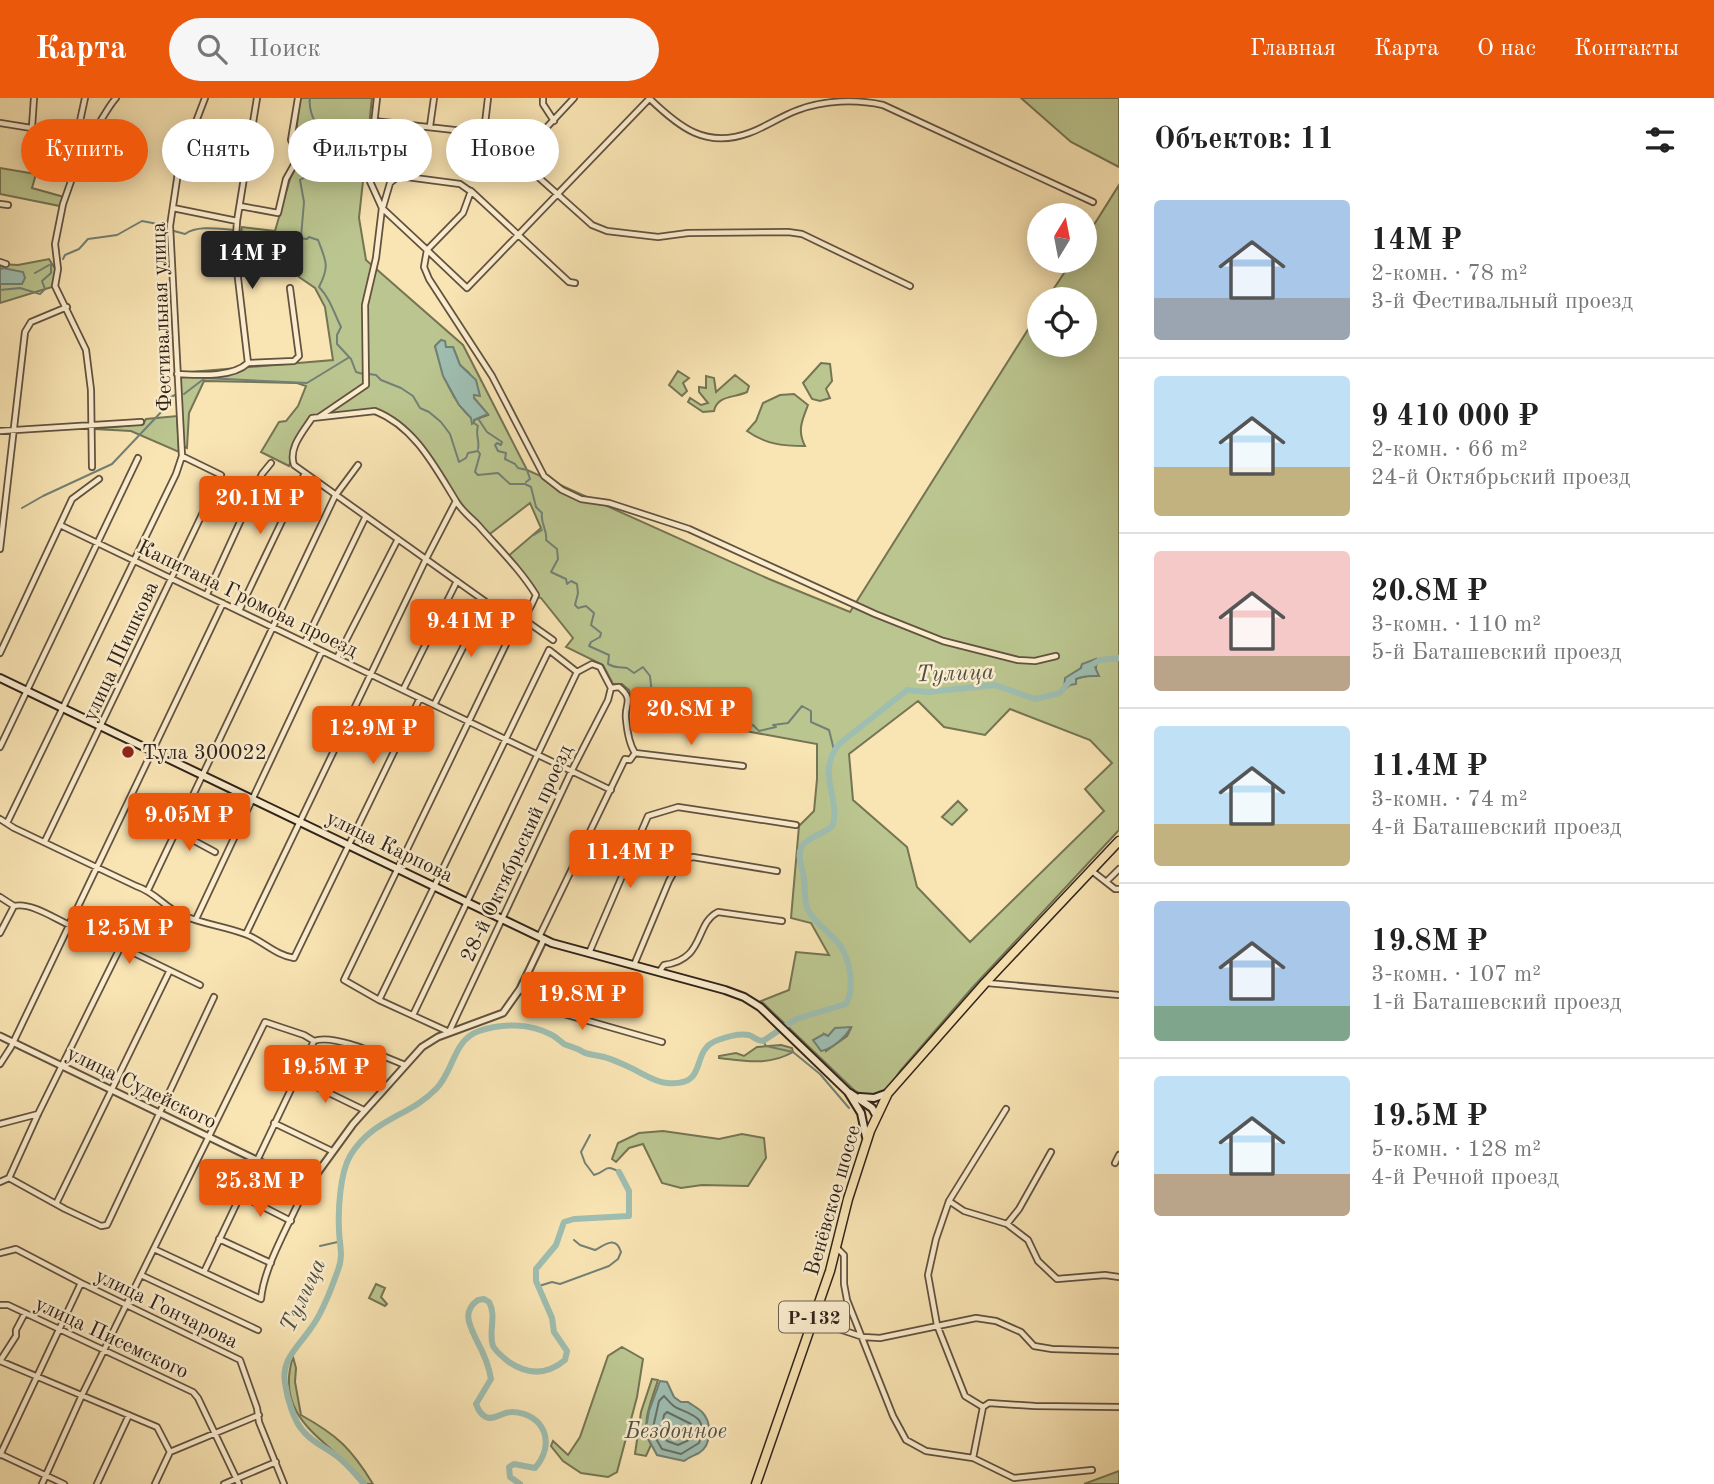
<!DOCTYPE html>
<html lang="ru">
<head>
<meta charset="utf-8">
<style>
  body { margin:0; font-family:"Old Standard TT",serif; background:#f6f6f6; color:#222; height:100vh; display:flex; flex-direction:column; font-size:26px; white-space:nowrap }
  * { box-sizing:border-box; margin:0 }
  p { font-size:23px; color:#767676 }
  .icon { flex:none; width:38px; height:38px; fill:none; stroke:currentColor; stroke-width:2; stroke-linecap:round; stroke-linejoin:round }
  .map { position:relative; flex:1; overflow:hidden }
  .panel { display:flex; flex-direction:column; background:#fff; width:595px }
  .panel>* { flex:none }
  .hud { position:absolute; left:21px; top:21px; width:665px; height:63px; display:flex; gap:14px }
  .needle { width:46px; rotate:10deg }
  .buttons { position:absolute; left:1027px; top:105px; display:grid; gap:14px }
  .buttons a { display:grid; place-items:center; width:70px; height:70px; border-radius:50%; background:#fff; box-shadow:0 4px 18px #0003; font-size:35px }
  .price { position:absolute; translate:-50% -60px; padding:0 16px; border-radius:7px; background:#ea580c; color:#fff; font-size:23px; line-height:46px; filter:drop-shadow(0 2px 4px #0008) }
  .price::after { content:''; position:absolute; left:50%; top:42px; width:21px; height:16px; margin-left:-10px; background:inherit; clip-path:polygon(0 0,100% 0,50% 100%) }
  .price.selected { background:#222; color:#fff }
  ul { padding:0; list-style:none }
  li { display:flex; align-items:center; gap:21px; height:175px; padding:0 35px }
  li+li { border-top:2px solid #e0e0e0 }
  li span { display:grid; place-items:center; flex:none; width:196px; height:140px; border-radius:7px; color:#555 }
  li>.icon { margin-inline-start:auto }
  span .icon { width:84px; height:84px; fill:#fffc; stroke-width:1 }
  li b { font-size:30px }
  h2 { display:flex; justify-content:space-between; align-items:center; height:84px; padding:0 35px; font-size:30px }
  .pill { padding:0 24px; border-radius:32px; background:#fff; box-shadow:0 4px 18px #0003; font-size:24px; line-height:63px }
  .pill.selected { background:#ea580c; color:#fff }
  header { display:flex; align-items:center; gap:42px; box-sizing:border-box; height:98px; padding:0 35px; background:#ea580c; color:#fff }
  header strong { font-size:33px }
  nav { display:flex; gap:38px; margin-inline-start:auto; font-size:24px }
  .search { width:490px; height:63px; background:#f6f6f6; display:flex; align-items:center; gap:18px; box-sizing:border-box; padding:0 24px; border-radius:38px; color:#767676; font-size:26px }
  main { display:flex; flex:1; min-height:0 }
  .map>svg:first-child { display:block }
</style>
</head>
<body>
<header>
<strong>Карта</strong>
<div class="search"><svg class="icon" aria-label="search" viewBox="0 0 24 24"><circle cx="10" cy="10" r="6"/><path d="M15 15l6 6"/></svg>Поиск</div>
<nav><a>Главная</a><a>Карта</a><a>О нас</a><a>Контакты</a></nav>
</header>
<main>
<div class="map">
<svg width="1119" height="1386" viewBox="0 0 1119 1386">
  <rect width="100%" height="100%" fill="#f9e4b3"/>
  <filter id="stains"><feTurbulence type="fractalNoise" baseFrequency=".00286" numOctaves="4"/><feColorMatrix values="0 0 0 0 .2 0 0 0 0 .09 0 0 0 0 .02 0 0 0 .5 -.17"/></filter>
  <radialGradient id="worn" r=".72"><stop offset=".6" stop-color="#630" stop-opacity="0"/><stop offset="1" stop-color="#630" stop-opacity=".3"/></radialGradient>
  <path fill="#bbc58f" stroke="#757454" stroke-width="2" fill-rule="evenodd" d="M300,0h72l-13,120 7,42 97,85 64,125 242,109 81,33 189,-300 1,33h45v-46h-38l25,-38h13v-22l34,-54v645l-147,158 -72,83 -12,18 -10,6h-14l-9,-4 -94,-90 28,-11 7,-38 33,3 -18,-32 -20,-5 8,-92 15,-15 3,-32v-35l-182,-33 -6,-21 -7,-6h-9l-10,-19 -37,-18 7,-9 -32,-40 -7,-2 -13,-22 -15,-16 35,-30 -11,-25 -44,34 -34,-37c-7,-24 -52,-84 -79,-86 -19,-2 -41,3 -60,6l-15,22 -9,24 -28,-14 18,-30 7,-1 12,-15 8,-20 -9,-3 -93,-2 -15,32 -2,35 -4,-2 -4,-73 154,-13 -8,-53 -10,-19 -16,-11 -2,-13 -35,-1 -1,-22 -21,-4 2,-10 33,4 15,-52 7,-14 1,-16 -3,-8zM441,242l5,7h7l7,18 9,8 9,20 -4,2v3l14,17 -14,5c-23,-18 -32,-48 -39,-74zM1096,561v10l-5,6 -13,3 -10,8 -3,-2 4,-8 12,-8 1,-3zM918,603l26,26 41,8 25,-26 80,31 22,23 -27,26 19,22 -134,131 -53,-55 -10,-40 -54,-47 -4,-46zM851,930l-4,8 -21,15 -2,-17 4,2 12,-7z
    M1021,0h98v69l-48,-25z
    M0,70l36,6 -4,14 32,9 -4,9 -60,-12z
    M49,161l7,11 -4,17 -52,16v-19h21l-7,-12 -11,-4 -3,2v-6l18,1z
    M821,265l9,1 2,17 -6,8 4,9 -10,3 -8,-2 -9,-16z
    M678,273l11,7 -6,5 4,8 -5,5 -13,-11z
    M735,277l14,11 -2,6c-12,6 -30,3 -33,19l-11,1 -15,-10 2,-4 11,7 7,-2 -9,-11v-5l7,1v-12l8,2 2,14z
    M794,296l14,11c-6,15 -11,26 -3,41 -23,0 -40,-2 -58,-15l9,-10 7,-18 17,-8z
    M177,318l2,36 -48,-21 -37,-2 49,-5 3,-5z
    M958,703l9,9 -15,15 -10,-8z
    M781,947l11,3 1,4c-24,14 -48,9 -74,6v-2l17,-3 8,3 13,-9z
    M663,1033l56,8 23,-5 22,4 2,20 -18,28 -46,-1 -21,3 -19,-5 -19,-39 -14,4 -13,14 -4,-3 6,-16 21,-10z
    M376,1186l9,4 -4,9 6,7 -2,2 -16,-8z
    M622,1249l21,12 -6,38 -20,75 -9,5 -27,-4 -18,-12 -12,-15 2,-5 15,14 12,-18 28,-81z
    M293,1259l3,11 -1,14 6,33c36,20 50,33 72,69h-7c-32,-43 -94,-61 -73,-127z
    M652,1281l6,1c-7,23 -18,43 -7,65l-5,11 -11,-2 6,-42z
    M1119,1373v13h-35z"/>
  <path fill="#9ebeb1" stroke="#728075" stroke-width="2" d="M3,170l20,4 2,6 -3,6h-22v-14z
    M441,242l4,1 1,6h7l7,18 16,15 4,16 -6,-1v3l14,16 -14,6v3l-2,1 -1,-6 -12,-13 -16,-29 -8,-30z
    M1096,561l4,1 -5,7 4,9c-9,0 -14,-1 -23,3v5l-6,1 -6,5 1,-12 16,-10 1,-4z
    M851,929c-5,10 -19,22 -30,24l-8,-11 11,-6 4,2 7,-8z
    M660,1283l7,1 7,15 7,5h7c4,3 10,6 14,10 10,10 10,33 -3,41 -6,3 -10,4 -15,8l-27,-6 -12,-22 4,-22z"/>
  <g fill="none" stroke-linecap="round" stroke-linejoin="round">
    <path stroke="#667066" stroke-width="2" d="M664,1298c3,3 8,10 13,12 18,8 31,10 22,35l-18,11 -19,-5 -10,-17 7,-31z
      M667,1314l24,12 2,7 -2,8 -13,6 -11,-4 -6,-11 3,-15z"/>
    <path stroke="#728075" stroke-width="2" d="M174,133l11,3c13,-9 34,-5 50,-4
      M239,133l23,4 24,14h5l6,-11 10,1 2,-2 9,3c8,21 12,26 1,47 11,11 15,26 22,40l-4,8v9l14,15 5,13 7,2
      M301,139l3,-35 -4,-22 23,-14 1,-5 -7,-6 3,-7 6,-5 3,-17c-3,-1 -7,0 -10,-2 -8,-3 -10,-20 -9,-26
      M63,161l2,-4 14,-6 9,-10 29,-4 25,-14 21,4 5,5
      M35,175l14,-8
      M0,192l20,-2 20,6 5,-5 -3,-8 9,-8v-9
      M369,276l7,1 5,5 20,8 12,8 7,12 9,4 12,10 9,12 9,28 7,-4 2,-5 10,-2 2,3 -5,18 3,3 20,-2 12,11h15l6,3 5,20 6,6c-2,10 6,18 4,27l11,9 1,10 -7,13 15,7 1,5 4,-3 6,3 1,9 -3,12 3,3 8,-2 8,7 -3,12 10,8 -1,4 -9,5 -2,4 20,9 -1,9c10,5 7,2 19,4l7,5 9,-6 7,9 2,18 16,13c17,1 65,3 81,20l4,-2 6,6 17,-4 -3,-2 15,-2 14,-17 9,5v11l18,8 5,20
      M184,296l21,-16 102,5 41,-25
      M479,322l8,12 15,10 -1,3 -4,-2 -2,2 3,6 8,2 -1,6 10,5 3,4 9,2 3,9 -4,3
      M474,325l4,3c-3,8 2,15 0,23
      M22,410l21,-12 69,-32 52,-55 3,-10 8,-4
      M534,437l8,-5
      M763,943l3,5 27,6 27,22 29,34
      M590,1037l-9,17 4,11 9,12c13,-3 10,-12 25,-3
      M320,1148l22,-5
      M539,1188l13,-4 8,2 49,-18 9,-7 3,-7c-5,-16 -15,-8 -26,-2l-15,-5 -6,-5"/>
    <path stroke="#9ebeb1" stroke-width="6" d="M1093,566l7,-4 19,-2
      M364,1386c-8,-9 -16,-19 -26,-27 -11,-9 -25,-14 -34,-25 -10,-10 -17,-34 -19,-49 -4,-24 14,-37 26,-55 10,-13 21,-41 27,-58 6,-15 1,-26 1,-41 -1,-19 1,-56 11,-73 23,-38 59,-39 86,-67 18,-18 17,-49 43,-58 23,-8 51,-8 73,4 4,2 8,6 12,9 7,3 13,4 19,8 6,3 14,3 21,5 8,2 16,6 25,10 12,5 24,15 38,16 44,4 21,-33 51,-43 8,-3 22,-7 31,-5 6,2 7,6 14,6l33,-22 50,-15c9,-15 4,-43 -5,-57 -9,-14 -25,-22 -33,-37 -5,-10 -2,-26 -5,-37 -2,-9 -6,-18 -1,-27 8,-11 22,-11 31,-21 7,-29 -17,-52 6,-81l68,-54 21,2 67,-7 40,14 25,-6 8,-10
      M520,1386l-10,-7 -1,-10 5,-3 21,4c21,-24 10,-54 -22,-56 -10,-1 -18,9 -27,5 -6,-3 -8,-8 -10,-13l15,-25c-2,-12 -8,-27 -14,-38 -7,-15 -16,-29 1,-41l6,-1 5,3c8,14 -1,30 4,44 3,6 10,11 16,16 19,13 38,13 56,-2l2,-9 -13,-19 -2,-14 -16,-37v-12l20,-24 8,-23 10,-3 55,-3v-25l-10,-19"/>
    <defs>
      <path id="minor" d="M377,0l-9,79 14,31
        M543,0v6l11,17
        M650,1c29,28 56,50 99,34 17,-6 32,-17 49,-23 26,-10 58,-11 85,-5l210,97
        M374,23l116,13 102,91 15,6 51,6 30,-4 100,-1 14,2 108,52
        M0,25l87,14c13,-10 18,-27 29,-39
        M430,28l4,-28
        M32,29l2,-29
        M484,34l4,-34
        M77,37l4,5 1,10 -19,54 -8,40 3,25 -3,17 31,64 5,40 1,77
        M77,37l8,-37
        M518,60l56,-60
        M0,106l8,1
        M240,108l38,7 8,-34 9,-16v-14l-4,-9 7,-42
        M383,109l7,-24 6,-5 11,-1 53,7 10,7
        M173,110l64,13
        M0,164l6,2
        M575,185l-6,-1 -98,-91 -8,22 -36,37 40,38 183,-190
        M248,265l-13,-110 2,-32 20,-123
        M248,265l46,-2 5,-5 -9,-68
        M177,276c21,1 55,4 71,-11
        M375,313c40,16 60,56 81,90 5,9 15,17 22,24 20,23 42,44 58,70 -5,12 -9,22 -22,25l-28,-18 -192,-137c-6,-17 9,-33 18,-47z
        M319,319l47,-32 -1,-80 11,-47 6,-50 45,42 -3,17 5,12 63,97 52,100 18,14 19,9 28,4 80,26 186,85 68,27 75,19 17,1 21,-5
        M0,333l141,-9
        M60,427l551,265
        M0,451l25,-217 6,-10 36,-15
        M207,496l55,-120 9,-11
        M239,513l66,-138
        M522,520l31,22
        M514,522l-5,18 -165,342 35,20 70,32 123,-262 36,-70 3,-12
        M305,544l60,-124
        M0,555l72,-154 27,-20
        M337,560l61,-119
        M577,574l15,-8 8,3 11,21
        M611,590l8,-1c16,13 5,17 7,32 1,11 3,25 9,34
        M403,592l54,-109
        M434,607l52,-103
        M0,649l138,-289
        M635,655l108,13
        M0,721l14,9 122,58c19,6 28,21 46,29 20,9 42,11 63,19 17,6 30,21 49,24l126,-260
        M7,725l169,-349 6,-18 -12,-230 9,-60 26,-68
        M176,733l39,21
        M45,743l176,-366 -39,-19
        M1092,773l23,18h4
        M1106,784l13,-13
        M148,792l187,-394 23,-31
        M0,799l14,9c16,-4 40,12 55,19
        M196,821l126,-268
        M70,824l130,63
        M0,835l14,-27
        M246,836l180,-375 30,-58
        M539,839l86,-178 5,1 5,-7
        M589,855l59,-137 30,-9 118,18
        M634,867l35,-84 11,-20 13,-4 84,14
        M659,874l5,-7c42,-6 30,-41 54,-53l64,9
        M987,885l132,12
        M520,891l23,19 119,34
        M379,902l170,-350 28,22
        M413,917l164,-343
        M0,966l11,-17 212,-444
        M296,979l68,33
        M274,1025l58,28
        M0,1026l38,-10
        M1115,1065l4,-8
        M9,1080l29,-64 82,-166
        M0,1084l9,-4 56,31 36,17 6,-1 107,-228
        M240,1097l51,26
        M949,1103l15,10 43,13 21,16 10,21 19,18 48,-4 14,2
        M56,1106l113,-232
        M1007,1126l12,-15 32,-57
        M219,1141l52,24
        M836,1149l8,8v29l3,16 46,116 13,24 20,11 47,7 10,-51
        M154,1151l107,50c3,-35 33,-83 47,-117
        M0,1155l16,-4 65,34 159,77 17,48 2,14 25,62
        M204,1174l110,-231
        M141,1177l117,55
        M0,1207h8l185,87 5,6 41,86
        M818,1212l21,19 24,8 17,1 96,-20 20,3 25,11 13,14 18,3 67,2
        M0,1263l157,66 13,25
        M0,1263l16,-25v-6l9,-17
        M983,1309l-18,-11 -28,-71 -9,-50 8,-36 13,-38 57,-92
        M983,1309l6,-4 46,3 84,1
        M0,1356l64,30
        M0,1357l81,-172
        M973,1360l41,20 78,-8
        M42,1386l40,-89 183,-373 39,13 10,6c20,-8 70,16 91,24
        M97,1386l32,-69
        M155,1386l15,-32 89,-37
        M224,1386l52,-22"/>
      <path id="tertiary" d="M0,938l304,147 9,-4 40,-55 69,-77 16,-10 65,-24 17,-24 24,-50"/>
      <path id="secondary" d="M0,580l552,265 173,47 19,7 16,10 88,85 13,21 5,24
        M850,995l22,15 4,7
        M860,999l14,1 14,-5"/>
      <path id="primary" d="M756,1386l74,-213 18,-72 22,-68 18,-38 97,-110 134,-142"/>
    </defs>
    <use href="#minor" stroke="#625240" stroke-width="8"/>
    <use href="#tertiary" stroke="#625240" stroke-width="9"/>
    <use href="#secondary" stroke="#2f221a" stroke-width="10"/>
    <use href="#primary" stroke="#2f221a" stroke-width="11"/>
    <use href="#minor" stroke="#fbedce" stroke-width="4.5"/>
    <use href="#tertiary" stroke="#fbedce" stroke-width="5"/>
    <use href="#secondary" stroke="#fbedce" stroke-width="6"/>
    <use href="#primary" stroke="#f9e4b3" stroke-width="8"/>
  </g>
  <circle fill="#8f2418" stroke="#fbedce" stroke-width="2.5" cx="128" cy="654" r="7"/>
  <g text-anchor="middle" stroke-width="5" stroke-linejoin="round" paint-order="stroke">
    <rect fill="#fbedce" stroke="#6c5f50" stroke-width="2" x="779" y="1203.5" width="70" height="31" rx="5"/>
    <g font-size="19" font-weight="bold" fill="#2f221a">
      <text x="814" y="1226">Р-132</text>
    </g>
    <g font-size="21" fill="#2f221a" stroke="#fbedce">
      <text transform="translate(161 219) rotate(-92)" y="7">Фестивальная улица</text>
      <text transform="translate(248 500) rotate(26)" y="7">Капитана Громова проезд</text>
      <text transform="translate(120 553) rotate(-65)" y="7">улица Шишкова</text>
      <text transform="translate(390 748) rotate(26)" y="7">улица Карпова</text>
      <text transform="translate(516 755) rotate(-65)" y="7">28-й Октябрьский проезд</text>
      <text transform="translate(142 989) rotate(26)" y="7">улица Судейского</text>
      <text transform="translate(832 1102) rotate(-74)" y="7">Венёвское шоссе</text>
      <text transform="translate(167 1210) rotate(26)" y="7">улица Гончарова</text>
      <text transform="translate(112 1239) rotate(25)" y="7">улица Писемского</text>
    </g>
    <g font-size="21" fill="#2f221a" stroke="#fbedce" text-anchor="start">
      <text x="142" y="661">Тула 300022</text>
    </g>
    <g font-size="23" font-style="italic" fill="#505147" stroke="#fbedce">
      <text transform="translate(955 574) rotate(-2)" y="8">Тулица</text>
      <text transform="translate(302 1197) rotate(-65)" y="8">Тулица</text>
      <text x="676" y="1340">Бездонное</text>
    </g>
  </g>
  <rect width="100%" height="100%" filter="url(#stains)"/>
  <rect width="100%" height="100%" fill="url(#worn)"/>
</svg>
<div class="buttons">
<a><svg class="needle" viewBox="-14 -14 28 28"><path d="M0-13l5 13h-10z" fill="#e53935"/><path d="M0 13l5-13h-10z" fill="#767676"/></svg></a>
<a><svg class="icon" aria-label="locate" viewBox="0 0 24 24"><circle cx="12" cy="12" r="6"/><path d="M12 2v4M12 18v4M2 12h4M18 12h4"/></svg></a>
</div>
<b class="price selected" style="left:252px;top:193px">14M ₽</b>
<b class="price" style="left:260px;top:438px">20.1M ₽</b>
<b class="price" style="left:471px;top:561px">9.41M ₽</b>
<b class="price" style="left:691px;top:649px">20.8M ₽</b>
<b class="price" style="left:373px;top:668px">12.9M ₽</b>
<b class="price" style="left:189px;top:755px">9.05M ₽</b>
<b class="price" style="left:630px;top:792px">11.4M ₽</b>
<b class="price" style="left:129px;top:868px">12.5M ₽</b>
<b class="price" style="left:582px;top:934px">19.8M ₽</b>
<b class="price" style="left:325px;top:1007px">19.5M ₽</b>
<b class="price" style="left:260px;top:1121px">25.3M ₽</b>
<div class="hud">
<a class="pill selected">Купить</a>
<a class="pill">Снять</a>
<a class="pill">Фильтры</a>
<a class="pill">Новое</a>
</div>
</div>
<section class="panel">
<h2>Объектов: 11<svg class="icon" aria-label="filters" viewBox="0 0 24 24"><path d="M4 7h16M4 17h16"/><circle cx="9" cy="7" r="2"/><circle cx="15" cy="17" r="2"/></svg></h2>
<ul>
<li><span style="background:linear-gradient(#a9c7e8 70%,#9aa5b1 0)"><svg class="icon" aria-label="home" viewBox="0 0 24 24"><path d="M3 11l9-7 9 7M6 9v11h12V9"/></svg></span><div><b>14M ₽</b><p>2-комн. · 78 m²</p><p>3-й Фестивальный проезд</p></div></li>
<li><span style="background:linear-gradient(#bfe0f5 65%,#c2b280 0)"><svg class="icon" aria-label="home" viewBox="0 0 24 24"><path d="M3 11l9-7 9 7M6 9v11h12V9"/></svg></span><div><b>9 410 000 ₽</b><p>2-комн. · 66 m²</p><p>24-й Октябрьский проезд</p></div></li>
<li><span style="background:linear-gradient(#f6c9c9 75%,#b9a48a 0)"><svg class="icon" aria-label="home" viewBox="0 0 24 24"><path d="M3 11l9-7 9 7M6 9v11h12V9"/></svg></span><div><b>20.8M ₽</b><p>3-комн. · 110 m²</p><p>5-й Баташевский проезд</p></div></li>
<li><span style="background:linear-gradient(#bfe0f5 70%,#c2b280 0)"><svg class="icon" aria-label="home" viewBox="0 0 24 24"><path d="M3 11l9-7 9 7M6 9v11h12V9"/></svg></span><div><b>11.4M ₽</b><p>3-комн. · 74 m²</p><p>4-й Баташевский проезд</p></div></li>
<li><span style="background:linear-gradient(#a9c7e8 75%,#7fa58c 0)"><svg class="icon" aria-label="home" viewBox="0 0 24 24"><path d="M3 11l9-7 9 7M6 9v11h12V9"/></svg></span><div><b>19.8M ₽</b><p>3-комн. · 107 m²</p><p>1-й Баташевский проезд</p></div></li>
<li><span style="background:linear-gradient(#bfe0f5 70%,#b9a48a 0)"><svg class="icon" aria-label="home" viewBox="0 0 24 24"><path d="M3 11l9-7 9 7M6 9v11h12V9"/></svg></span><div><b>19.5M ₽</b><p>5-комн. · 128 m²</p><p>4-й Речной проезд</p></div></li>
</ul>
</section>
</main>
</body>
</html>
